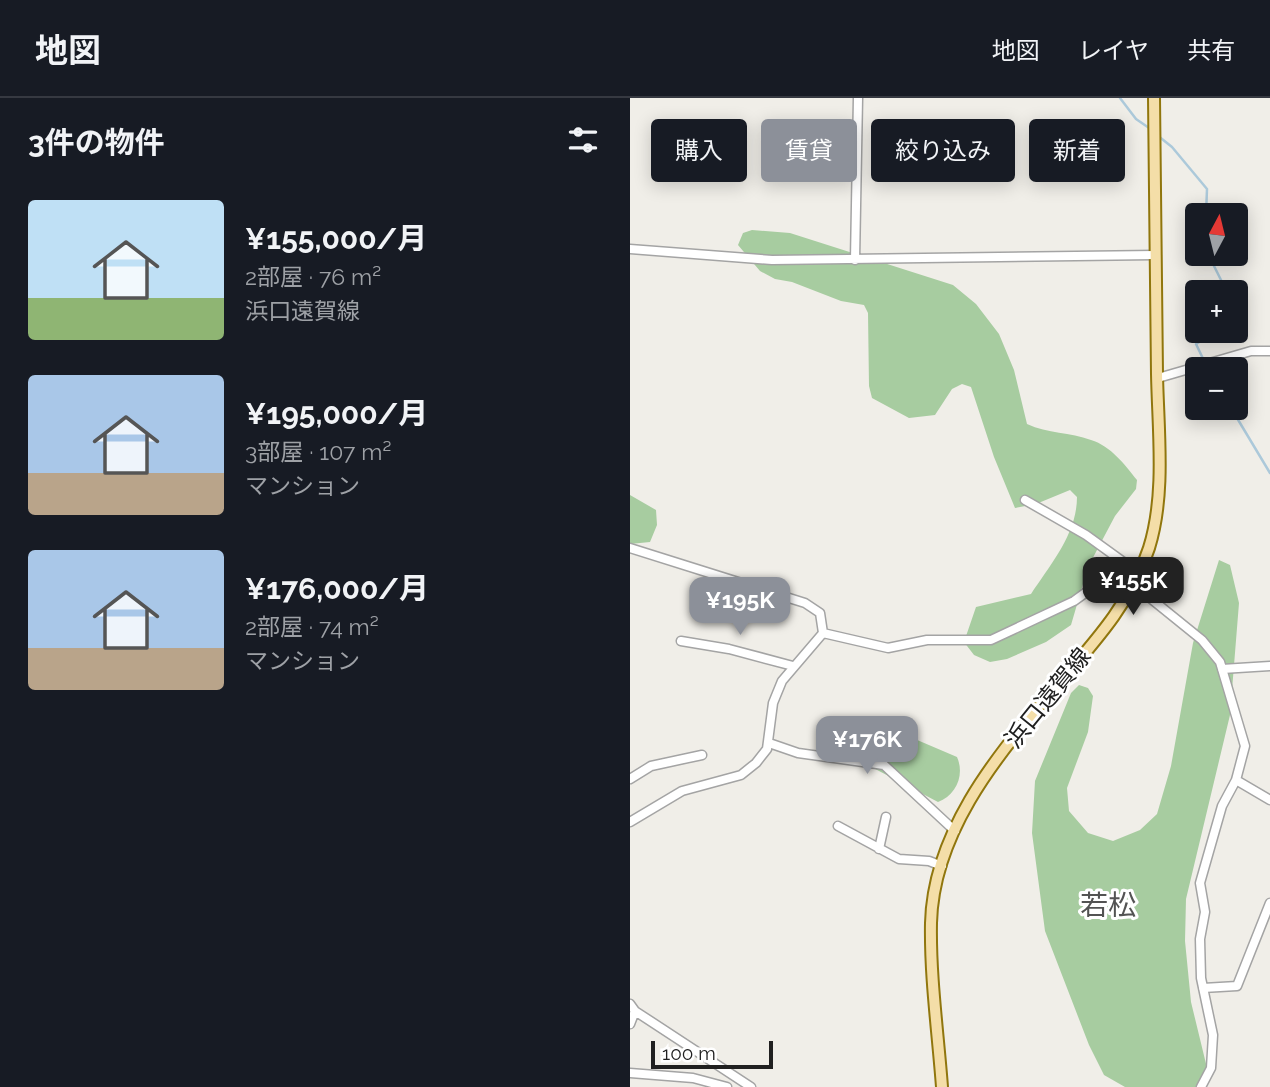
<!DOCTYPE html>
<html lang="ja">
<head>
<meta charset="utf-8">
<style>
  body { margin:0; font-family:Raleway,"Noto Sans JP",sans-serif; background:#242831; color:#f1f3f6; height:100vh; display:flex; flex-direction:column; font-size:26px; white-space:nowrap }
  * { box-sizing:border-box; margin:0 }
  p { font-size:23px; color:#9ea1a6 }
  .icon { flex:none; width:38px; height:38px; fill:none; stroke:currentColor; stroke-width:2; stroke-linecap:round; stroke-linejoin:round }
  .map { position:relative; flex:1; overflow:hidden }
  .details { display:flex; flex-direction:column; background:#171b24; width:630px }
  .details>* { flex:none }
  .banner { position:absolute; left:21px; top:21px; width:513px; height:63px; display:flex; gap:14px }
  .needle { width:46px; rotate:7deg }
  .buttons { position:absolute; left:555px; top:105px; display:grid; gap:14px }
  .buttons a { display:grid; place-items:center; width:63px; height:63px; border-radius:7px; background:#171b24; box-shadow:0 4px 18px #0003; font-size:35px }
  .scale { position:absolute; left:21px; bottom:18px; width:122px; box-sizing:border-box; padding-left:7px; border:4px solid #202020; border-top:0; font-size:19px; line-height:24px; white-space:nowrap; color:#202020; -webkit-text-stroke:5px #fff; paint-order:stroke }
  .price { position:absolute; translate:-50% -60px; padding:0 16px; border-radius:14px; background:#8c9099; color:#fff; font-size:23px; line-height:46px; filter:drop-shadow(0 2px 4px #0008) }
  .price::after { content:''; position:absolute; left:50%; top:42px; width:21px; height:16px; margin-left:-10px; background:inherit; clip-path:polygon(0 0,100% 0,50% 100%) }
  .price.active { background:#222; color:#fff }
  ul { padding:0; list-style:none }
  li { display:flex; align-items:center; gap:21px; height:175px; padding:0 28px }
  li span { display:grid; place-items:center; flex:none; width:196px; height:140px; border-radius:7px; color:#555 }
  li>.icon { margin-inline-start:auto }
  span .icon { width:84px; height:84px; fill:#fffc; stroke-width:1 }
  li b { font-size:30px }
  h2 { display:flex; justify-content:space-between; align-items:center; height:84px; padding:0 28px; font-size:30px }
  .chip { padding:0 24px; border-radius:7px; background:#171b24; box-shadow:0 4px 18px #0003; font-size:24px; line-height:63px }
  .chip.active { background:#8c9099; color:#fff }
  header { display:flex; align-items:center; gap:42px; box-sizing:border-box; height:98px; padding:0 35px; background:#171b24; border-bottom:2px solid #363941 }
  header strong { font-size:33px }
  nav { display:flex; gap:38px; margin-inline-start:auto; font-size:24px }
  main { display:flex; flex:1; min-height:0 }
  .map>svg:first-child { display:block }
</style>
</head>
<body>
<header>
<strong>地図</strong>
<nav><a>地図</a><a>レイヤ</a><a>共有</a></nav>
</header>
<main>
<section class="details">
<h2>3件の物件<svg class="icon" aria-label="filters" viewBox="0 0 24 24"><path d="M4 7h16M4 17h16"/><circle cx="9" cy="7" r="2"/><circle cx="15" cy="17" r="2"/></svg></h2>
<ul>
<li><span style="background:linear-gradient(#bfe0f5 70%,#8fb573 0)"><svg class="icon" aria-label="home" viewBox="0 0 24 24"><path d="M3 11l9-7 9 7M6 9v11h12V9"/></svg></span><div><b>¥155,000/月</b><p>2部屋 · 76 m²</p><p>浜口遠賀線</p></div></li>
<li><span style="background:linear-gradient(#a9c7e8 70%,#b9a48a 0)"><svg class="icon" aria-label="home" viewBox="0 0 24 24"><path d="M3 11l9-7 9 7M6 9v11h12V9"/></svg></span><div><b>¥195,000/月</b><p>3部屋 · 107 m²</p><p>マンション</p></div></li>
<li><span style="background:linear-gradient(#a9c7e8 70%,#b9a48a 0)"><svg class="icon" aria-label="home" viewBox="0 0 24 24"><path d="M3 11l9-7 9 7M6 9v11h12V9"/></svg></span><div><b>¥176,000/月</b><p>2部屋 · 74 m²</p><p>マンション</p></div></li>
</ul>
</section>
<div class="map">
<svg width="640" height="989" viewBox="0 0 640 989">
  <rect width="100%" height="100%" fill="#f0eee8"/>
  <path fill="#a7cca0" d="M122,132l38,3 163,52 23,19 23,30 15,36 13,54c21,10 43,8 64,16 20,6 34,25 46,40l-1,9 -21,27 -27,51 -17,58 -25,17 -39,17 -17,3 -16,-7 -10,-13 12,-35 55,-13c19,-29 46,-60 46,-97l-7,-7 -34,14 -21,4 -21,-51 -23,-70 -9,-3 -10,5 -17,26 -26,3 -37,-20 -3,-12 -1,-73 -4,-8 -23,-4 -49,-19 -17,-3 -15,-8 -22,-26 5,-12z
    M0,397l26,15 1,15 -7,17 -20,2z
    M589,462l11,5 9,38 -9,112 -44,184 -1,42 6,61 17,70 -12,15h-71l-21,-12 -15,-30 -44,-114 -13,-98 3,-52 36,-88 8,-8 9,3 5,8 -5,36 -21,56 2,23 19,22 25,8 27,-11 17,-16 14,-48 22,-123z
    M245,624l82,35c8,18 -1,38 -19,45l-78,-41 -9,-11 2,-17 11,-10z"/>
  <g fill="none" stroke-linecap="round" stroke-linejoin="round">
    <path stroke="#acc9da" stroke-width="2.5" d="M490,0l16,21 16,11
      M527,37l15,12 35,42 -1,26
      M578,156l19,38
      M606,205l7,12 -7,5
      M578,271l-12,-25 22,-13
      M601,310l39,65"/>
    <defs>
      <path id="minor" d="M0,151l142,11 383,-5
        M225,162l3,-162
        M528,280l93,-27h19
        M395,402l61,35 54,39
        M0,450l175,55 15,10 3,20 -41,48 -9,22 -6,46 -11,14 -15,12 -59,16 -52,31
        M504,487l68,55 18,22 25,84 -9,34 -14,26 -22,77 5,29 -5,27 1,39 12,57 -2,33 -10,19
        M193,535l65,15 39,-8h64l83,-39 18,-13 23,-31
        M51,543l48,8 64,17
        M592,571l48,-3
        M139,645l29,10 86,12 71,66
        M0,681l21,-13 51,-11
        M606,682l34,20
        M208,728l61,33 30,2 13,5
        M249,751l7,-32
        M573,890l34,-2 33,-83
        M0,906l5,7 116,76
        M0,926l5,-13
        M0,975l63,5 34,9"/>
      <path id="major" d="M312,989c-4,-54 -12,-110 -11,-164 2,-87 62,-164 117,-227 39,-46 82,-89 101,-148 17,-54 9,-118 8,-174 -1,-92 -2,-184 -3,-276"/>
    </defs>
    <use href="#minor" stroke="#a4a4a4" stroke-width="11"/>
    <use href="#major" stroke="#90760d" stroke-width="14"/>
    <use href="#minor" stroke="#fff" stroke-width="8"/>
    <use href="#major" stroke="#f4dea8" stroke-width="10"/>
  </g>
  <g text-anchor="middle" stroke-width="6" stroke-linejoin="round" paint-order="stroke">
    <g font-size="24" fill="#202020" stroke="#fff">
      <text transform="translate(418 600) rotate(-51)" y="8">浜口遠賀線</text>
    </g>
    <g font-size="28" fill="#535353" stroke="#fff">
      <text x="478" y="817">若松</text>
    </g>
  </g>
</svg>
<div class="buttons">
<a><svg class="needle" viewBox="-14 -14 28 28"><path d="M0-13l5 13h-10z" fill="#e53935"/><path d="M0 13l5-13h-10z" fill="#9ea1a6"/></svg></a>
<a>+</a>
<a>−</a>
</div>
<div class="scale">100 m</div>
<b class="price active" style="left:503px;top:519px">¥155K</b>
<b class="price" style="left:110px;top:539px">¥195K</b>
<b class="price" style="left:237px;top:678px">¥176K</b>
<div class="banner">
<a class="chip">購入</a>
<a class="chip active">賃貸</a>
<a class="chip">絞り込み</a>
<a class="chip">新着</a>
</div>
</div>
</main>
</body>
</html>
